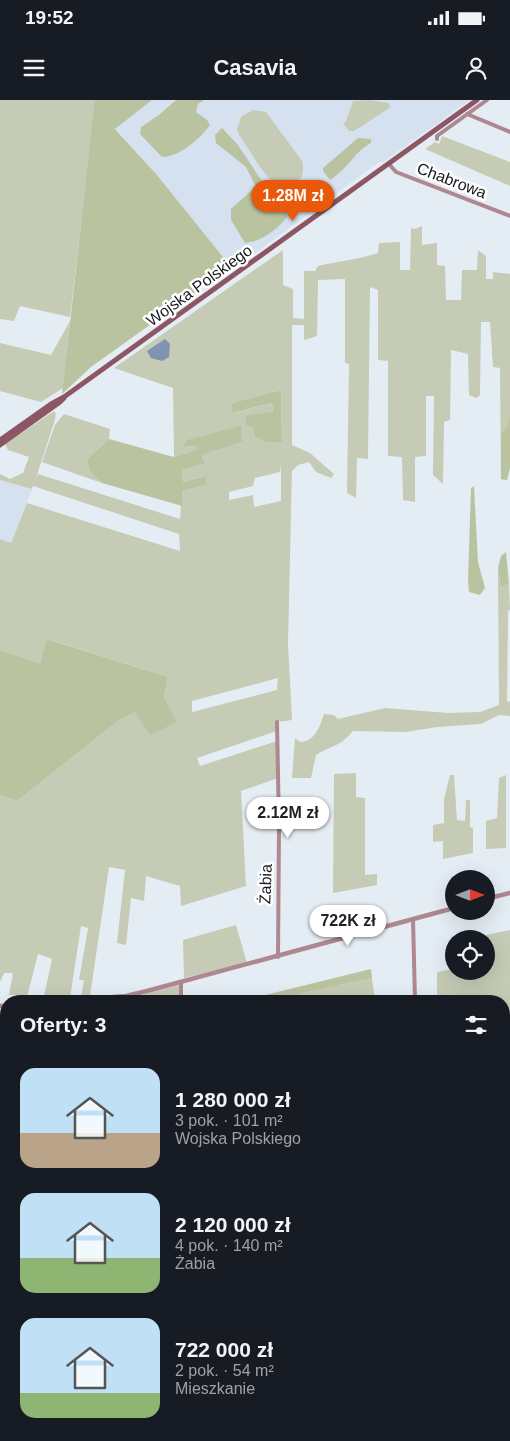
<!DOCTYPE html>
<html lang="pl">
<head>
<meta charset="utf-8">
<style>
  body { margin:0; font-family:Helvetica,sans-serif; background:#20242c; color:#f1f3f6; height:100vh; display:flex; flex-direction:column; font-size:19px; white-space:nowrap }
  * { box-sizing:border-box; margin:0 }
  p { font-size:16px; color:#9ea1a6 }
  .icon { flex:none; width:28px; height:28px; fill:none; stroke:currentColor; stroke-width:2; stroke-linecap:round; stroke-linejoin:round }
  .map { position:relative; flex:1; overflow:hidden }
  .side { position:absolute; left:0px; top:895px; width:510px; height:446px; display:flex; flex-direction:column; background:#171b24; border-radius:20px 20px 0 0; box-shadow:0 5px 20px #0002 }
  .side>* { flex:none }
  .needle { width:32px; rotate:90deg }
  .fabs { position:absolute; left:445px; top:770px; display:grid; gap:10px }
  .fabs a { display:grid; place-items:center; width:50px; height:50px; border-radius:50%; background:#171b24; box-shadow:0 5px 20px #0002; font-size:25px }
  .price { position:absolute; translate:-50% -42px; padding:0 11px; border-radius:18px; background:#fff; color:#222; font-size:16px; line-height:32px; filter:drop-shadow(0 1px 2px #0008) }
  .price::after { content:''; position:absolute; left:50%; top:30px; width:15px; height:11px; margin-left:-8px; background:inherit; clip-path:polygon(0 0,100% 0,50% 100%) }
  .price.on { background:#ea580c; color:#fff }
  ul { padding:0; list-style:none }
  li { display:flex; align-items:center; gap:15px; height:125px; padding:0 20px }
  li span { display:grid; place-items:center; flex:none; width:140px; height:100px; border-radius:15px; color:#555 }
  li>.icon { margin-inline-start:auto }
  span .icon { width:60px; height:60px; fill:#fffc; stroke-width:1 }
  li b { font-size:21px }
  h2 { display:flex; justify-content:space-between; align-items:center; height:60px; padding:0 20px; font-size:21px }
  .status { display:flex; justify-content:space-between; align-items:center; height:35px; padding:0 25px; background:#171b24; direction:ltr }
  .status svg { height:14px; fill:currentColor }
  header { display:flex; justify-content:space-between; align-items:center; height:65px; padding:0 20px; background:#171b24; font-size:22px; font-weight:700 }
  .map>svg:first-child { display:block }
</style>
</head>
<body>
<div class="status"><b>19:52</b><svg viewBox="0 0 49 12"><path d="M0 12V9h3v3zM5 12V6h3v6zM10 12V3h3v9zM15 12V0h3v12zM26 1h20v11H26zM47 4h2v5h-2z"/></svg></div>
<header><svg class="icon" aria-label="menu" viewBox="0 0 24 24"><path d="M4 6h16M4 12h16M4 18h16"/></svg>Casavia<svg class="icon" aria-label="person" viewBox="0 0 24 24"><circle cx="12" cy="8" r="4"/><path d="M4 21q1-7 8-7t8 7"/></svg></header>
<div class="map">
<svg width="510" height="1341" viewBox="0 0 510 1341">
  <rect width="100%" height="100%" fill="#e5edf4"/>
  <path fill="#d5e1ef" d="M152,0h318l-87,62h-4l-136,100 -2,-2 -10,7 -74,-92 -42,-47z
    M0,380l32,9 -21,54 -11,-4z"/>
  <path fill="#c5cbb5" fill-rule="evenodd" d="M0,0h96l-26,217 -50,-11 -6,15 -14,-2z
    M370,0l18,3 3,4 -37,24h-5l-6,-8 3,-2 7,-20z
    M253,10l13,2 36,49c2,7 1,16 -4,21 -6,6 -15,7 -22,3 -10,-6 -29,-39 -37,-50l-2,-6 4,-12z
    M442,36l68,26v24l-85,-37 10,-7 4,2z
    M422,126v19l15,-2v22l8,1 1,34h15l1,-30h15l1,-20 8,6v23h7v-7l17,2v193l-3,13 -6,-1 -1,-111 -7,-1 -3,-45h-9l-1,73 -4,3 -7,-3 -1,-41 -17,-4 -1,70 -6,2 -1,62 -10,-9 1,-79h-8v60l-11,1v45l-12,-2 -1,-43 -14,-1v-95l-10,-1v-70l-8,-3 -2,172 -11,-1 -1,40 -9,-5 2,-129 -4,-1v-84l-27,1 -1,56 -13,4v-15h-12v120l18,8 24,21 -3,4 -15,-6 -7,-10 -11,3 -6,6 -4,172 4,77 -15,2v9l-80,27 3,8 77,-25 1,37 -37,13 5,95 -65,20 -1,-20 -34,-10 -2,25 -13,-3 -5,47 -9,-2 8,-73 -16,-3 -19,129 -9,1 3,-17h-5l9,-52 -7,-2 -11,72 -27,3 9,-42 -14,-5 -12,47h-11l1,-6h-7l4,-22h-9l-4,9v-187l17,6 101,-80 17,-9 41,10 -12,-25 4,-20 -120,-38 -8,24 -40,-13v-111l11,4 16,-40 153,48 -1,-17 -146,-48 -1,3 -32,-9v-6l10,5 13,-6 6,-16 -21,-7 -3,-6 49,-33 2,3 -2,9 -19,58 3,-7 142,45 2,-28 25,-8 -2,-7 -22,6 -1,-12 23,-6 -3,-9 40,-13 -55,-2 -4,7 14,-1 1,3 -24,8 -1,-69 -59,-20 169,-118v35l10,4v29l11,1v-48h11l3,-5c21,-5 39,-6 60,-13l1,-10 21,-1v28h10l1,-42 4,1zM281,290l1,52h-17l-11,-6 -1,-8 20,-16 -1,-9 -38,10 -3,-10zM281,364v37l-27,6 -1,-12 -24,5v-8l24,-6 2,-8 25,-6zM278,578l-1,12 -85,22v-11z
    M70,221l-7,67 -22,14 -41,-11v-48l51,12z
    M64,314l46,15 -1,10 -22,20 2,12 13,12 -60,-21 13,-37z
    M498,468l3,17 8,-1 1,26 -2,1 -1,91 3,-1v15l-11,-1 -18,9 -44,3 -31,5 -53,-1c-13,16 -21,14 -37,24l-5,23h-19l3,-40 5,4c15,0 20,-16 24,-28l10,1 4,4 47,-11 63,5 32,-1 19,-7z
    M356,673v24l9,1v77l12,-1v11l-44,8 1,-119z
    M450,675h4l3,45 8,1 1,-21h4v27l3,1v25l-30,6v-18l-10,1v-17l11,-2v-24z
    M506,675v73l-20,1v-28l11,-3 2,-40z
    M236,825l11,38 -63,15 -1,-38z
    M510,830v277l-6,12v-218h-67v-29l17,-3v2h32v-32h-19z
    M372,878l3,23h-72l-2,-7 2,-1z
    M179,885l1,16h-46v-4z
    M0,1039l6,1v41l-6,-3z
    M510,1209v71l-6,3v-69z
    M112,1335h28l20,5 9,-5h4v6h-64z
    M288,1335h112l1,6h-113z"/>
  <path fill="#bac39f" d="M95,0h57l-37,29 42,46 74,92 -140,100 -29,27z
    M176,0h28l-6,4 -2,8 11,8 3,5c-10,14 -31,32 -48,32l-22,-23 1,-7 18,-12z
    M222,28l16,17 39,59 9,5 1,8c-9,12 -26,25 -42,26l-14,-23v-11l21,-19 3,-5 -9,-18 -30,-24 -1,-8z
    M358,38l13,1v4c-16,8 -24,27 -41,37l-7,-9v-3z
    M281,290l1,52h-17l-11,-6 -1,-8 -7,-4v-8l27,-4 -1,-9 -39,10 -2,-10z
    M510,316v51l-3,13 -6,-1v-47c8,-3 7,-8 9,-16z
    M241,326l1,16 -40,13 3,9 -23,6 1,12 23,-6 1,8 -25,7v15l-80,-23 -13,-12 -2,-12 22,-20 65,18 24,-8 -2,-3 -14,1 5,-7z
    M474,386l4,76 7,26 -5,7 -11,-3 -1,-11 3,-93z
    M506,452l3,32 -8,2 -3,-18 3,-12z
    M47,539l121,38 -4,20 13,25 -27,13 -15,-23 -17,9 -101,80 -17,-6v-145l40,13z
    M371,869l1,9 -69,15 -2,1 2,7h-62z
    M510,1107v102l-6,5v-95z
    M0,1126l6,9v200h106l-3,6h-109z
    M510,1280v61h-109l-1,-6h104v-52z"/>
  <path fill="#8093b1" d="M165,239l5,5 -1,13 -7,4 -11,-3 -4,-7z"/>
  <g fill="none" stroke-linecap="round" stroke-linejoin="round">
    <path stroke="#ae8790" stroke-width="4" d="M467,14l43,18
      M437,39v-3l50,-36
      M389,64l7,8 114,44
      M277,622l2,104 -1,131
      M413,819l2,82
      M181,882v19
      M3,1123l3,-20"/>
    <path stroke="#ae8790" stroke-width="4.5" d="M486,799l24,-6
      M61,901l65,-5 21,-5 307,-83
      M0,906h6"/>
    <path stroke="#8d5665" stroke-width="5" d="M0,340l51,-36 13,-7 413,-297
      M0,345l60,-43 4,-4"/>
  </g>
  <g text-anchor="middle" stroke-width="5" stroke-linejoin="round" paint-order="stroke">
    <g font-size="16" fill="#17191c" stroke="#fff">
      <text transform="translate(452 80) rotate(21)" y="6">Chabrowa</text>
      <text transform="translate(199 185) rotate(-36)" y="6">Wojska Polskiego</text>
      <text transform="translate(265 784) rotate(-88)" y="6">Żabia</text>
    </g>
  </g>
</svg>
<div class="fabs">
<a><svg class="needle" viewBox="-14 -14 28 28"><path d="M0-13l5 13h-10z" fill="#e53935"/><path d="M0 13l5-13h-10z" fill="#9ea1a6"/></svg></a>
<a><svg class="icon" aria-label="locate" viewBox="0 0 24 24"><circle cx="12" cy="12" r="6"/><path d="M12 2v4M12 18v4M2 12h4M18 12h4"/></svg></a>
</div>
<b class="price on" style="left:293px;top:122px">1.28M zł</b>
<b class="price" style="left:288px;top:739px">2.12M zł</b>
<b class="price" style="left:348px;top:847px">722K zł</b>
<section class="side">
<h2>Oferty: 3<svg class="icon" aria-label="filters" viewBox="0 0 24 24"><path d="M4 7h16M4 17h16"/><circle cx="9" cy="7" r="2"/><circle cx="15" cy="17" r="2"/></svg></h2>
<ul>
<li><span style="background:linear-gradient(#bfe0f5 65%,#b9a48a 0)"><svg class="icon" aria-label="home" viewBox="0 0 24 24"><path d="M3 11l9-7 9 7M6 9v11h12V9"/></svg></span><div><b>1 280 000 zł</b><p>3 pok. · 101 m²</p><p>Wojska Polskiego</p></div></li>
<li><span style="background:linear-gradient(#bfe0f5 65%,#8fb573 0)"><svg class="icon" aria-label="home" viewBox="0 0 24 24"><path d="M3 11l9-7 9 7M6 9v11h12V9"/></svg></span><div><b>2 120 000 zł</b><p>4 pok. · 140 m²</p><p>Żabia</p></div></li>
<li><span style="background:linear-gradient(#bfe0f5 75%,#8fb573 0)"><svg class="icon" aria-label="home" viewBox="0 0 24 24"><path d="M3 11l9-7 9 7M6 9v11h12V9"/></svg></span><div><b>722 000 zł</b><p>2 pok. · 54 m²</p><p>Mieszkanie</p></div></li>
</ul>
</section>
</div>
</body>
</html>
